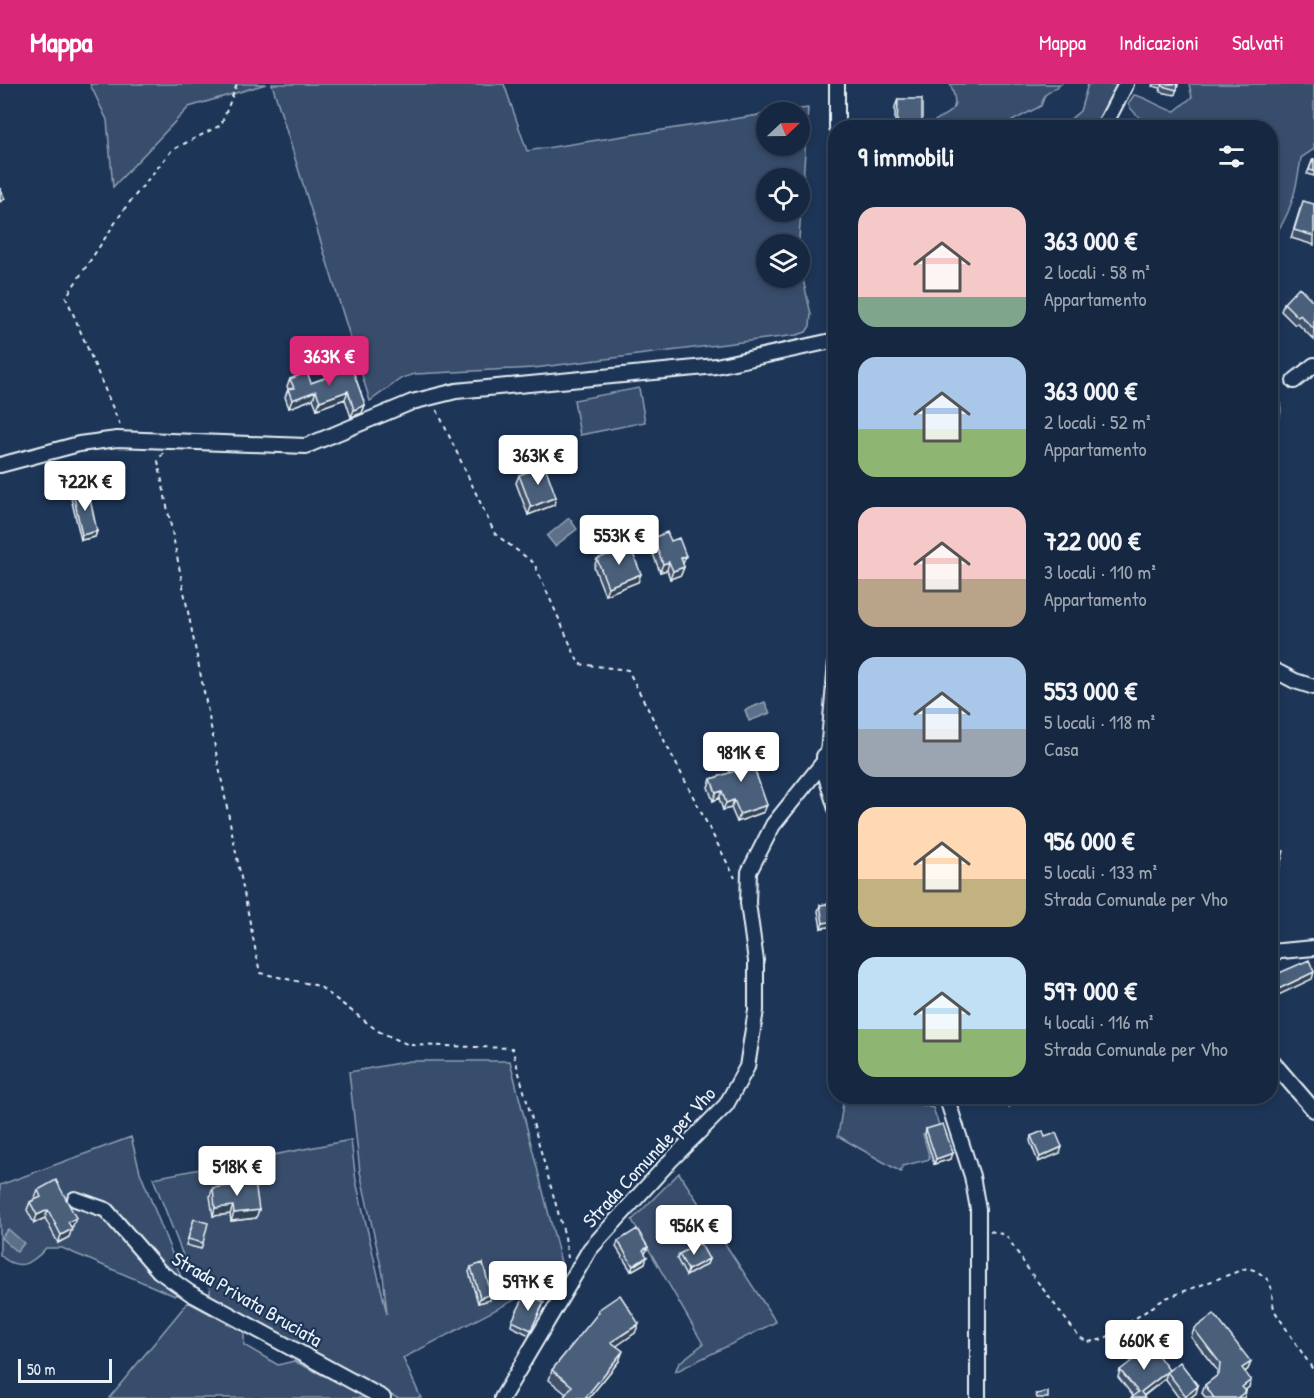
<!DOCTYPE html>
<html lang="it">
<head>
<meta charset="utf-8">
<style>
  body { margin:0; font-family:"Patrick Hand",sans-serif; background:#1f3048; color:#f1f3f6; height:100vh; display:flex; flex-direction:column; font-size:22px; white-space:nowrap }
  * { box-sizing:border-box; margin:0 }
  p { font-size:20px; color:#9ea6b1 }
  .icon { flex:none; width:33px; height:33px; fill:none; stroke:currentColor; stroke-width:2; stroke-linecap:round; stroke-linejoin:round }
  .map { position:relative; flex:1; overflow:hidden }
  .panel { position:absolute; left:828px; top:36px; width:450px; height:984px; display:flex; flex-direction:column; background:#162841; border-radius:24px; box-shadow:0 3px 9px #0003,0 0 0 2px #35445a }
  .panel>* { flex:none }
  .needle { width:39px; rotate:68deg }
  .fabs { position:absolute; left:756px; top:18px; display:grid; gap:12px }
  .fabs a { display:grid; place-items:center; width:54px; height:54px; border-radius:50%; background:#162841; box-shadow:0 3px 9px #0003,0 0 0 2px #35445a; font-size:30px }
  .scale { position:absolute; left:18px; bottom:15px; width:94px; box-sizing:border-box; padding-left:6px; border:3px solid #e8f1f8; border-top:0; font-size:16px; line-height:21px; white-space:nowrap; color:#e8f1f8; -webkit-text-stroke:4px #1d3557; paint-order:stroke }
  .price { position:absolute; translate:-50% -51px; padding:0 14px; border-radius:6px; background:#fff; color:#222; font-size:20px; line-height:39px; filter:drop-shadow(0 2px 3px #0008) }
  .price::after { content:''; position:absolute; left:50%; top:36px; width:18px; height:14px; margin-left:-9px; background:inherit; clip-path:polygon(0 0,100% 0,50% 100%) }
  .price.current { background:#db2777; color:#fff }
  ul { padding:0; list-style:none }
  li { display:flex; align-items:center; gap:18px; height:150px; padding:0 30px }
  li span { display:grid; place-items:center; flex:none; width:168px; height:120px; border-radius:18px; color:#555 }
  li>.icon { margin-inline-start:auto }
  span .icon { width:72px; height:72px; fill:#fffc; stroke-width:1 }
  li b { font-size:26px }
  h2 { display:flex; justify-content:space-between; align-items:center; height:72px; padding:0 30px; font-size:26px }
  header { display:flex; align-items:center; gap:36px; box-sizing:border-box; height:84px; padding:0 30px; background:#db2777; color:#fff }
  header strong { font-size:28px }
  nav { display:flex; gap:33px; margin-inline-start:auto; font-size:21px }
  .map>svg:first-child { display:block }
</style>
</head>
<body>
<header>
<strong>Mappa</strong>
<nav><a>Mappa</a><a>Indicazioni</a><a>Salvati</a></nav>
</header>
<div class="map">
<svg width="1314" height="1314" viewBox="0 0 1314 1314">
  <rect width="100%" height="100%" fill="#1d3557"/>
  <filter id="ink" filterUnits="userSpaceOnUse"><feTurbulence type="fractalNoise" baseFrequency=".0167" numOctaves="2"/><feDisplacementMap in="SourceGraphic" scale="12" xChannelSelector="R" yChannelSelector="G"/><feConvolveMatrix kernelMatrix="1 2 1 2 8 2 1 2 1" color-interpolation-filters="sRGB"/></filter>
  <g filter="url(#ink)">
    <path fill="#374d6c" stroke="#909fb2" stroke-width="1.5" fill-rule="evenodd" d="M90,0h176l-77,23 -76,80 -6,-67z
      M272,0h232l23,67 239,-37v32h34v-34h-24l32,-4 -9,131 3,36 9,39 -1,12 -4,6 -9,3 -263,33 -119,6 -13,4 -32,23zM766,94h34v34h-34zM766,160h34v34h-34z
      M950,0h111l-16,11 -4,11 -31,16 -4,5h-15l2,-3c-11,-7 -18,2 -28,4 -12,1 -25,0 -37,-1 17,-18 36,-10 22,-43z
      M1088,0h29l-23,43h-33l19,-16z
      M1189,0h125v65l-13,9c-4,28 -10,60 -30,81l-1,-111 -121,-1c-7,-9 -15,-12 -21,-23l6,-9c16,3 26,14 41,16l17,-14z
      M639,304l6,34 -65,13 -6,-35z
      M1271,305h3c11,17 8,29 -3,45z
      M410,977h100l54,213 -161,84 18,40h-24l-187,-99c2,-18 -6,-22 -21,-28l-36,-93 198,-38 5,41 31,133 -4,-39 -23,-103 -11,-100z
      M844,1013h51l38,11 7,20 -17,6 7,25 -28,7 -1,6 -63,-36z
      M131,1053l9,35 40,102 2,9 -7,13 -113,-48h-16c-14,16 -28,24 -46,7v-70z
      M679,1089l97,149 -101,50 4,-9 24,-19 -71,-124z
      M188,1218l56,30v13l34,20 16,-4 76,37h-261z"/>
    <path fill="#5d7089" stroke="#95a4b5" stroke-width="1.5" d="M569,434l8,11 -22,17 -8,-10z
      M765,618l5,11 -21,8 -4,-11z
      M8,1145l16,14 -7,9 -16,-14z"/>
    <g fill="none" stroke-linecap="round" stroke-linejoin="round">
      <defs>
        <path id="minor" d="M837,44v-44
          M1103,44l23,-44
          M1294,297l20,-16
          M0,381l79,-21 38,-5 189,7 106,-44 44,-11 260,-25 120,-26
          M1270,584l25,13 19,6
          M828,668l8,-90
          M824,672v14l12,6
          M824,686l12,39
          M1270,868l44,-4
          M1270,975l44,51
          M946,1012l26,80 6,33v189
          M75,1115l31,11 53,61 31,22 193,105
          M502,1314l88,-149 80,-88 56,-56 21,-38 9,-57v-49l-8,-58 1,-31 24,-47 49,-61"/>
      </defs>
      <use href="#minor" stroke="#e8f1f8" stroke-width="18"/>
      <path stroke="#e8f1f8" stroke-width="2" stroke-dasharray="4.5 4.5" stroke-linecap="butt" d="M437,326l58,124 39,29 45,101 49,6 107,208
        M120,341l-54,-128 59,-89 47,-58 49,-25 16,-41
        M163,369l-5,8 102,512 59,13 59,45 31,14 103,3 53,189 3,21
        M990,1147l16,4 22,34 51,68 9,5 16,-3 62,-41 81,-30 10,3 11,9 3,7 3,23 40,61"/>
      <use href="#minor" stroke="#1d3557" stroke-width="14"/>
    </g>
    <path fill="#3f5169" stroke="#e8f1f8" stroke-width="1.5" d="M1153,0h25l-3,11 -15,-3 1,-4 -9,-2z
      M898,15l24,29h-27v-21z
      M1313,75h1v17l-7,-2z
      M1314,120v41l-23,-7 9,-29z
      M1314,218v38l-17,-17 -2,2 -14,-14 3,-8z
      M352,284l13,37 -3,8 -11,4 -6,-18 -28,10 -4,-10 -24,9 -4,-11 3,-8 -1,-3 3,-7 21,4z
      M519,391l37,22 -2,8 -26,10 -12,-32z
      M73,409l24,38 -2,6 -14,3 -10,-42z
      M653,454l18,3 12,23 1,3 -3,8 -11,4 -3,-9 -7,2 -10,-26z
      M597,475l41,23 -33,13 -11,-28z
      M728,667l36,61 -27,10 -6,-14 -8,2 -4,-12 -6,3 -5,-14 3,-8 19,-6 -5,-14z
      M1270,766l8,22 -2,6 -6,-2z
      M836,819l-15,25 -3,-17 2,-6z
      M1003,1012h19l-12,10z
      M926,1045l25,30 -17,5 -9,-29z
      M1031,1052l14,1 15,16 -22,9 -8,-21z
      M213,1104l43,30 -25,3 -1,-7 -17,2 -3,-20z
      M38,1106l35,36 -2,1 -2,10 -11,6 -13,-25 -11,5 -7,-13 3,-8 5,-3v-1z
      M194,1135l9,24 -2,6 -15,-4z
      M618,1157l30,6 -2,5 -1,1v10l-14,8 -15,-24z
      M679,1170l30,5 -2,5 -21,12 -9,-17z
      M471,1183l20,27 -1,6 -12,3 -9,-31z
      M542,1223l-13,28 -18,-9 1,-5z
      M598,1226l37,23 -19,13 3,15 -30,37h-26l3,-4 -17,-14 3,-10 43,-52z
      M1194,1245l57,33 -3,7 -3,3 4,15 -4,3 1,1 -2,7h-38l-4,-5 3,-8 12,-9v-6l-26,-33z
      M1120,1286l49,1 27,22 -6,5h-11l-14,-19 -21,17h-11l-15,-19z"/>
    <path fill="#334255" stroke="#e8f1f8" stroke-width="1.5" d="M316,307l-3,8 -24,9 3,-8z
      M348,307l-3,8 -28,10 3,-8z
      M365,321l-3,8 -11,4 3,-7z
      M556,413l-2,8 -26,10 3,-8z
      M97,447l-2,6 -14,3 1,-5z
      M686,472l-3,8 -5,2 3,-8z
      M669,478l-2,8 -7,2 3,-8z
      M684,483l-3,8 -11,4 3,-8z
      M641,490l-3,8 -33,13 3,-8z
      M722,707l-3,7 -6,3 3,-8z
      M734,716l-3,8 -8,2 3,-7z
      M767,721l-3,7 -27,10 3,-8z
      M836,837v5l-15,2 2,-5z
      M1314,888l-2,7 -42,20 2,-7z
      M1015,1012h7l-12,10 3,-8z
      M1062,1063l-2,6 -22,9 2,-5z
      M953,1069l-2,6 -17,5 2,-5z
      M233,1122l-3,8 -17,2 2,-8z
      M48,1126l-3,8 -11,5 3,-8z
      M259,1126l-3,8 -25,3 3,-8z
      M76,1134l-3,8 -8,4 3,-8z
      M72,1145l-3,8 -11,6 3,-8z
      M647,1173l-2,6 -14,8 2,-5z
      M709,1175l-2,5 -21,12 2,-6z
      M491,1210l-1,6 -12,3 2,-5z
      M639,1240l-4,9 -27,19 3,-10z
      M623,1267l-4,10 -30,37h-4z
      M1251,1278l-3,7 -8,7 2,-8z
      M1167,1288l-2,7 -25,19 1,-6z
      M1251,1296l-2,7 -9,7 2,-7z
      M1198,1302l-2,7 -6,5h-5l1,-2z
      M1246,1307l-2,7h-7z"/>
    <path fill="#495e7a" stroke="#e8f1f8" stroke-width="1.5" d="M1163,0h15l-1,6 -15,-4z
      M898,15h24v29h-25z
      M1313,75h1v12l-5,-1z
      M0,104l5,11 -5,3z
      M1303,117l11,3v32l-20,-6z
      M1299,203l15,15v27l-14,-14 -2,2 -14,-14z
      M352,284l13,37 -11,5 -6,-19 -28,10 -4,-10 -24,9 -4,-11 6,-1 -4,-9 17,-7 4,11z
      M545,382l11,31 -25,10 -12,-32z
      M88,406l9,41 -15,4 -9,-42z
      M667,448l4,9 8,-3 7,18 -5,2 3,9 -11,4 -4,-9 -6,2 -10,-26z
      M630,462l11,28 -33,13 -11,-28z
      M746,661l21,60 -27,9 -6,-14 -8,3 -4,-12 -6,2 -5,-14 24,-8 -7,-20z
      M1271,764l13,3 -6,21 -8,-2z
      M836,819v18l-13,2 -3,-18z
      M1270,874l7,16 32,-14 5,12 -42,20 -2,-3z
      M943,1040l10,29 -17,6 -10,-30z
      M1043,1047l2,6 11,-4 6,14 -22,10 -9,-21z
      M56,1096l20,38 -8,4 4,7 -11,6 -13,-25 -11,5 -7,-13 11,-5 -3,-7z
      M255,1098l4,28 -25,3 -1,-7 -18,2 -2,-20z
      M194,1135l14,4 -5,20 -15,-4z
      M637,1145l11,18 -5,3 4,7 -14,9 -15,-25z
      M700,1159l9,16 -21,11 -9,-16z
      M483,1179l8,31 -11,4 -9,-31z
      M526,1209l18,9 -13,28 -19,-9z
      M620,1211l19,29 -28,18 12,9 -38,47h-22l9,-12 -20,-16 47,-58 -1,-2z
      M1214,1230l37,48 -9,6 9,12 -9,7 4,4 -9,7h-23l-9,-13 14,-11 1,-11 -26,-34z
      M1151,1262l18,24 -28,22 4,6h-14l7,-6 -18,-22z
      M1180,1278l18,24 -12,10 -19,-24z
      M1048,1308v6h-11l-1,-4z"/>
  </g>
  <g text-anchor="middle" stroke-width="4.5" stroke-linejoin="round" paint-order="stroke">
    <g font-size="20" fill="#e8f1f8" stroke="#1d3557">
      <text transform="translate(649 1073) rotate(-47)" y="7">Strada Comunale per Vho</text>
      <text transform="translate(247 1215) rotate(30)" y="7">Strada Privata Bruciata</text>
    </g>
  </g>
</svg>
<div class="fabs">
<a><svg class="needle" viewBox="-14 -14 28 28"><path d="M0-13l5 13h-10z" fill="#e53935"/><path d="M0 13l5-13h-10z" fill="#9ea6b1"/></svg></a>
<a><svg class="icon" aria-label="locate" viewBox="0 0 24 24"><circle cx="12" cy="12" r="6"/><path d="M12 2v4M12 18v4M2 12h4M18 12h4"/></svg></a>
<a><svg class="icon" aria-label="layers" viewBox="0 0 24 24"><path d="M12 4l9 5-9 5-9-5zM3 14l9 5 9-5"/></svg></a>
</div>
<div class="scale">50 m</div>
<b class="price current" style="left:329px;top:303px">363K €</b>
<b class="price" style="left:538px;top:402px">363K €</b>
<b class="price" style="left:85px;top:428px">722K €</b>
<b class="price" style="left:619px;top:482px">553K €</b>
<b class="price" style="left:741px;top:699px">981K €</b>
<b class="price" style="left:237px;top:1113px">518K €</b>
<b class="price" style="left:694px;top:1172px">956K €</b>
<b class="price" style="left:528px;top:1228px">597K €</b>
<b class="price" style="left:1144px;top:1287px">660K €</b>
<section class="panel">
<h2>9 immobili<svg class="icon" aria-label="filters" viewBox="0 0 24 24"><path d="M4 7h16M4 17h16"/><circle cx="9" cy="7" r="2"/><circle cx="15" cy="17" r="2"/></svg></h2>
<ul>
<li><span style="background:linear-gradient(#f6c9c9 75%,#7fa58c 0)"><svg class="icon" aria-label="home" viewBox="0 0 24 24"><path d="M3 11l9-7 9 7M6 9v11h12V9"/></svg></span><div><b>363 000 €</b><p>2 locali · 58 m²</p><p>Appartamento</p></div></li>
<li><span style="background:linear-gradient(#a9c7e8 60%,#8fb573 0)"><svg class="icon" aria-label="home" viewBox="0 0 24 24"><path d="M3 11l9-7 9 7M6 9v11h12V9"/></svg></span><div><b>363 000 €</b><p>2 locali · 52 m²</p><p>Appartamento</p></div></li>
<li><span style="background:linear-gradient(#f6c9c9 60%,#b9a48a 0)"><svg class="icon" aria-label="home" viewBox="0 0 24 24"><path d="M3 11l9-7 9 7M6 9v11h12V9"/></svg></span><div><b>722 000 €</b><p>3 locali · 110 m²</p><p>Appartamento</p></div></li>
<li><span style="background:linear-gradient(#a9c7e8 60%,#9aa5b1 0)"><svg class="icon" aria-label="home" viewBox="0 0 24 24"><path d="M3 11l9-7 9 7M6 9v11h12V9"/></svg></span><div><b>553 000 €</b><p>5 locali · 118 m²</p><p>Casa</p></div></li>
<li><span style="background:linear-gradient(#ffd9b3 60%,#c2b280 0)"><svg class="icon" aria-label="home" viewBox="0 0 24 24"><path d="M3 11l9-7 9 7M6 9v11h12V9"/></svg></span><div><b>956 000 €</b><p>5 locali · 133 m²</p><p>Strada Comunale per Vho</p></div></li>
<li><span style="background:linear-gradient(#bfe0f5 60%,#8fb573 0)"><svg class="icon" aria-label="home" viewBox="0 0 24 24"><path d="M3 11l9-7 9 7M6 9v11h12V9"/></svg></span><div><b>597 000 €</b><p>4 locali · 116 m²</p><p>Strada Comunale per Vho</p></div></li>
</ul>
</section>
</div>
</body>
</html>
